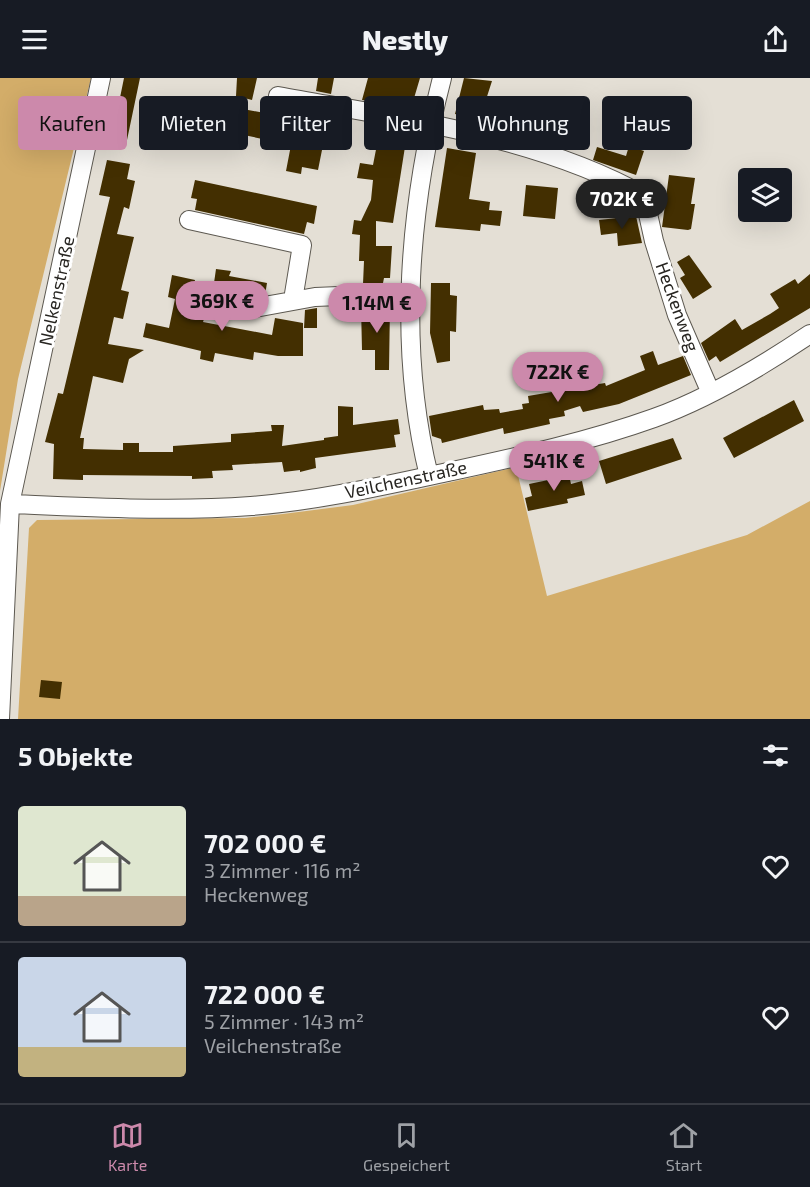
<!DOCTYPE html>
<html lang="de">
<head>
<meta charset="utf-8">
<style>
  body { margin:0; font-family:"Exo 2",sans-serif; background:#242831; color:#f1f3f6; height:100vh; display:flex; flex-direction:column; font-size:22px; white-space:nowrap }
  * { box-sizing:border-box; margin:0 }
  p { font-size:20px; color:#9ea1a6 }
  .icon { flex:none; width:33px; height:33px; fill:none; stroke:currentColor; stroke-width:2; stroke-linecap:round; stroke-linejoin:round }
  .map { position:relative; height:641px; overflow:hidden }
  .panel { display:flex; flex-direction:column; background:#171b24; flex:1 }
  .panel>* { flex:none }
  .hud { position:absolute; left:18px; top:18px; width:774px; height:54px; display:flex; gap:12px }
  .controls { position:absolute; left:738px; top:90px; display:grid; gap:12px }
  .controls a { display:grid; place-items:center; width:54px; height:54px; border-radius:6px; background:#171b24; box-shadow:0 6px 24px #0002; font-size:30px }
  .price { position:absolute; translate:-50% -51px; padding:0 14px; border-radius:21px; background:#cc89ab; color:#111; font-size:20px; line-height:39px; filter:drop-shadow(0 2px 3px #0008) }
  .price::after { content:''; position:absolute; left:50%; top:36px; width:18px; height:14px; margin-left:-9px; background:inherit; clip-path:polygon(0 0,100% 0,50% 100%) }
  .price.on { background:#222; color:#fff }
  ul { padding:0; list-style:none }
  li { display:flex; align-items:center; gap:18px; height:150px; padding:0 18px }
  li+li { border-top:2px solid #363941 }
  li span { display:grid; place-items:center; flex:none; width:168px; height:120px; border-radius:6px; color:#555 }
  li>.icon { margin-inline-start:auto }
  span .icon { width:72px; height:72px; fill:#fffc; stroke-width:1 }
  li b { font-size:26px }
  h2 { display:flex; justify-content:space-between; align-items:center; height:72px; padding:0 18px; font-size:26px }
  .tag { padding:0 21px; border-radius:6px; background:#171b24; box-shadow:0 6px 24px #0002; font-size:21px; line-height:54px }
  .tag.on { background:#cc89ab; color:#111 }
  header { display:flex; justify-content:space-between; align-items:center; height:78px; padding:0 18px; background:#171b24; font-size:27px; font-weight:800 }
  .dock { display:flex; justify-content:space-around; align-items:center; height:84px; border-top:2px solid #363941; background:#171b24; font-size:16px; color:#9ea1a6 }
  .dock a { display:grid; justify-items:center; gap:3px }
  .dock .on { color:#cc89ab }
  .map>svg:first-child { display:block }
</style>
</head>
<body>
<header><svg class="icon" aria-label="menu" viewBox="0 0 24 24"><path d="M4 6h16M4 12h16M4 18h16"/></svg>Nestly<svg class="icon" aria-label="share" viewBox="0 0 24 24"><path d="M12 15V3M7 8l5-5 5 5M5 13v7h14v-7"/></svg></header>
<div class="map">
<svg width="810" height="641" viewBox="0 0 810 641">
  <rect width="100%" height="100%" fill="#e4dfd5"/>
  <path fill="#d3ad69" d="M0,0h91l-73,301 -18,112z
    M516,389l31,129 200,-61 63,-34v218h-792l11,-191 8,-8 208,-2 38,-4 70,-9z"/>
  <path fill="#432f01" d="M124,0h16l-13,62 -15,-3z
    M237,0h20l-5,22 -16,-4z
    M318,0h16l-3,16 -15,-3z
    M368,0h52l-8,27 -20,-5 -1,5 -29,-5z
    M464,0l28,3 -10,31 -9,-3 -2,8 -16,-3z
    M243,31l54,10 -4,21 30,5 -5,25 -16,-3 -1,7 -15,-3 5,-26 -52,-11z
    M541,42l27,8 -6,19 -27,-8z
    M373,46l13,3 -1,3 22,4 -14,89 -17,-2v25h16l-2,32h-6l-1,5 -20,1 1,-23h-5l1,-26 -8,-1 2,-14 7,1 10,-21 2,-20 -16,-2 3,-15 13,2 7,-36 2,1 -10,-3z
    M629,68l15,5 -8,24 -43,-15 4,-13 29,9z
    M447,70l29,5 -7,46 21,3 -1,8 13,1 -2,15 -19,-2 -1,7 -45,-4z
    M107,82l23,4 -3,15 8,2 -6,28 -5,-2 -7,27 17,3 -13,53 8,2 -6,27 -9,-2 -6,27 36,6 -15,9 -6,24 -30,-7 -13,62h4l-1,11 40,1v-7h16v9h34v-6l58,-4v-8l41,-3 -1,-6h13l-2,21 42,-6v-2l14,-2v-30l15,1v18l45,-6 2,15 -6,1 2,12 -81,11 1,10 -16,4v-2l-16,2 -2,-10 -50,3 1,5 -21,1 1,7 -21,1v-3l-109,-1v5l-30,-1 1,-35 -9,-2 13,-49 5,1 47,-197 -11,-2z
    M669,97l26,3 -4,26h4l-4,25 -3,1 -26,-3z
    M195,102l122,26 -3,18 -7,-2 -3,12 -109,-24 2,-11 -6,-1z
    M526,107l32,3 -3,31 -32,-3z
    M636,138l6,27 -24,3 -1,-13 -16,2 -2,-15z
    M689,177l23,32 -19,12 -13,-21 5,-3 -8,-13z
    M216,191l15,2 -2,5 38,7 -2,12 -12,2 -40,-7z
    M810,196v34l-90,54 -4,-6 -7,5 -8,-18 34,-24 7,11 28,-16 9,-6 -9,-14 25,-15 3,5z
    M172,197l23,5 -7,36 16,3 -1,3 69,13 3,-17 28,5v33h-25l-24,-4 -1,8 -38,-7 -2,9 -13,-3 1,-8 -58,-14 3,-14 23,5 6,-29 -7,-2z
    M431,205h19v12l7,1 -1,36 -6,-1v30l-13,2 -7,-30z
    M390,227l-1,65h-14v-20h-13l-1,-44z
    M317,230v20h-13l1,-18z
    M653,273l5,14 25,-9 8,19 -72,29 -36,8 -3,-6 -16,5 1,5 -16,3 1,5 -46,10 -1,-6 -61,15 -1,-4 -9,-3 -3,-20 54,-11 1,5 15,-1 1,4 23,-4 -1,-5 7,-1 -1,-7 77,-13 1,3 39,-16 -5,-14z
    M794,322l10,21 -70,37 -11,-20z
    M673,360l9,21 -76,25 -7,-23z
    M568,392l3,14 11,-3 3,14 -18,4 1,4 -40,8 -3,-13 7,-2 -3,-12 29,-6 -2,-6z
    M41,602l21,2 -2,17 -21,-2z"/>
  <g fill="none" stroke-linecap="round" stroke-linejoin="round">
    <defs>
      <path id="minor" d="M278,18c119,22 260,40 366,100l10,45 23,74 33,76
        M189,142l113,25 -9,55
        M243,232l72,-13 96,-4
        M429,398c-32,-130 -20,-270 13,-398
        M10,426c80,3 162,8 241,2 66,-5 132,-20 197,-34 69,-15 139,-30 206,-54 53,-19 110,-53 156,-84
        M0,641l10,-215 91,-426"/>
    </defs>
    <use href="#minor" stroke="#5c5850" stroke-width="20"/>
    <use href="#minor" stroke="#fff" stroke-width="18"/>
  </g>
  <g text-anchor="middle" stroke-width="6" stroke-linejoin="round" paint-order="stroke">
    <g font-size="18" fill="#272521" stroke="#fff">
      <text transform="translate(57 213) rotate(-78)" y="6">Nelkenstraße</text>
      <text transform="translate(677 229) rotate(70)" y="6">Heckenweg</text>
      <text transform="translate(406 402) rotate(-12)" y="6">Veilchenstraße</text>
    </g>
  </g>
</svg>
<div class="controls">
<a><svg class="icon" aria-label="layers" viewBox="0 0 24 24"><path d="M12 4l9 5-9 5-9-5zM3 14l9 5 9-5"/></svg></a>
</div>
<b class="price on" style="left:622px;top:152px">702K €</b>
<b class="price" style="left:222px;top:254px">369K €</b>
<b class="price" style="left:377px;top:256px">1.14M €</b>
<b class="price" style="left:558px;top:325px">722K €</b>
<b class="price" style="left:554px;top:414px">541K €</b>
<div class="hud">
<a class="tag on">Kaufen</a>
<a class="tag">Mieten</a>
<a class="tag">Filter</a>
<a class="tag">Neu</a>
<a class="tag">Wohnung</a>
<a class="tag">Haus</a>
</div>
</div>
<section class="panel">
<h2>5 Objekte<svg class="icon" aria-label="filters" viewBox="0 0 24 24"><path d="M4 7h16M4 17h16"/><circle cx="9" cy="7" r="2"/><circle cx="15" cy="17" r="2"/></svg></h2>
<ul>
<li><span style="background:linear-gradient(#dfe7d0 75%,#b9a48a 0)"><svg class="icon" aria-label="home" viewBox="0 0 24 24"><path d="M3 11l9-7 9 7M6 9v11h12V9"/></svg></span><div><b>702 000 €</b><p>3 Zimmer · 116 m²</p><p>Heckenweg</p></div><svg class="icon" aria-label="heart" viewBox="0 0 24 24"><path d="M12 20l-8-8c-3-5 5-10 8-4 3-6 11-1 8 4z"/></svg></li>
<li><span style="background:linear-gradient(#c9d6e8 75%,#c2b280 0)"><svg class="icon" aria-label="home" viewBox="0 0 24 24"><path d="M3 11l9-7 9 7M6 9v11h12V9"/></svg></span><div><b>722 000 €</b><p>5 Zimmer · 143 m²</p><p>Veilchenstraße</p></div><svg class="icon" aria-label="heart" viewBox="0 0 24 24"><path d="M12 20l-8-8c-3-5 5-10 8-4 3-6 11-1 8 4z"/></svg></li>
</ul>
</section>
<nav class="dock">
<a class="on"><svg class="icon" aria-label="map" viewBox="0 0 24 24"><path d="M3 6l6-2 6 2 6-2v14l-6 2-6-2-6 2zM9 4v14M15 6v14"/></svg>Karte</a>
<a><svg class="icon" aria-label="saved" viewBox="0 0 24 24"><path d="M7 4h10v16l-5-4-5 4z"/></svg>Gespeichert</a>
<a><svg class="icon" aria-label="home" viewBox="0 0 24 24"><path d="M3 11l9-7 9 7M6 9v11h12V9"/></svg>Start</a>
</nav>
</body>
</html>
